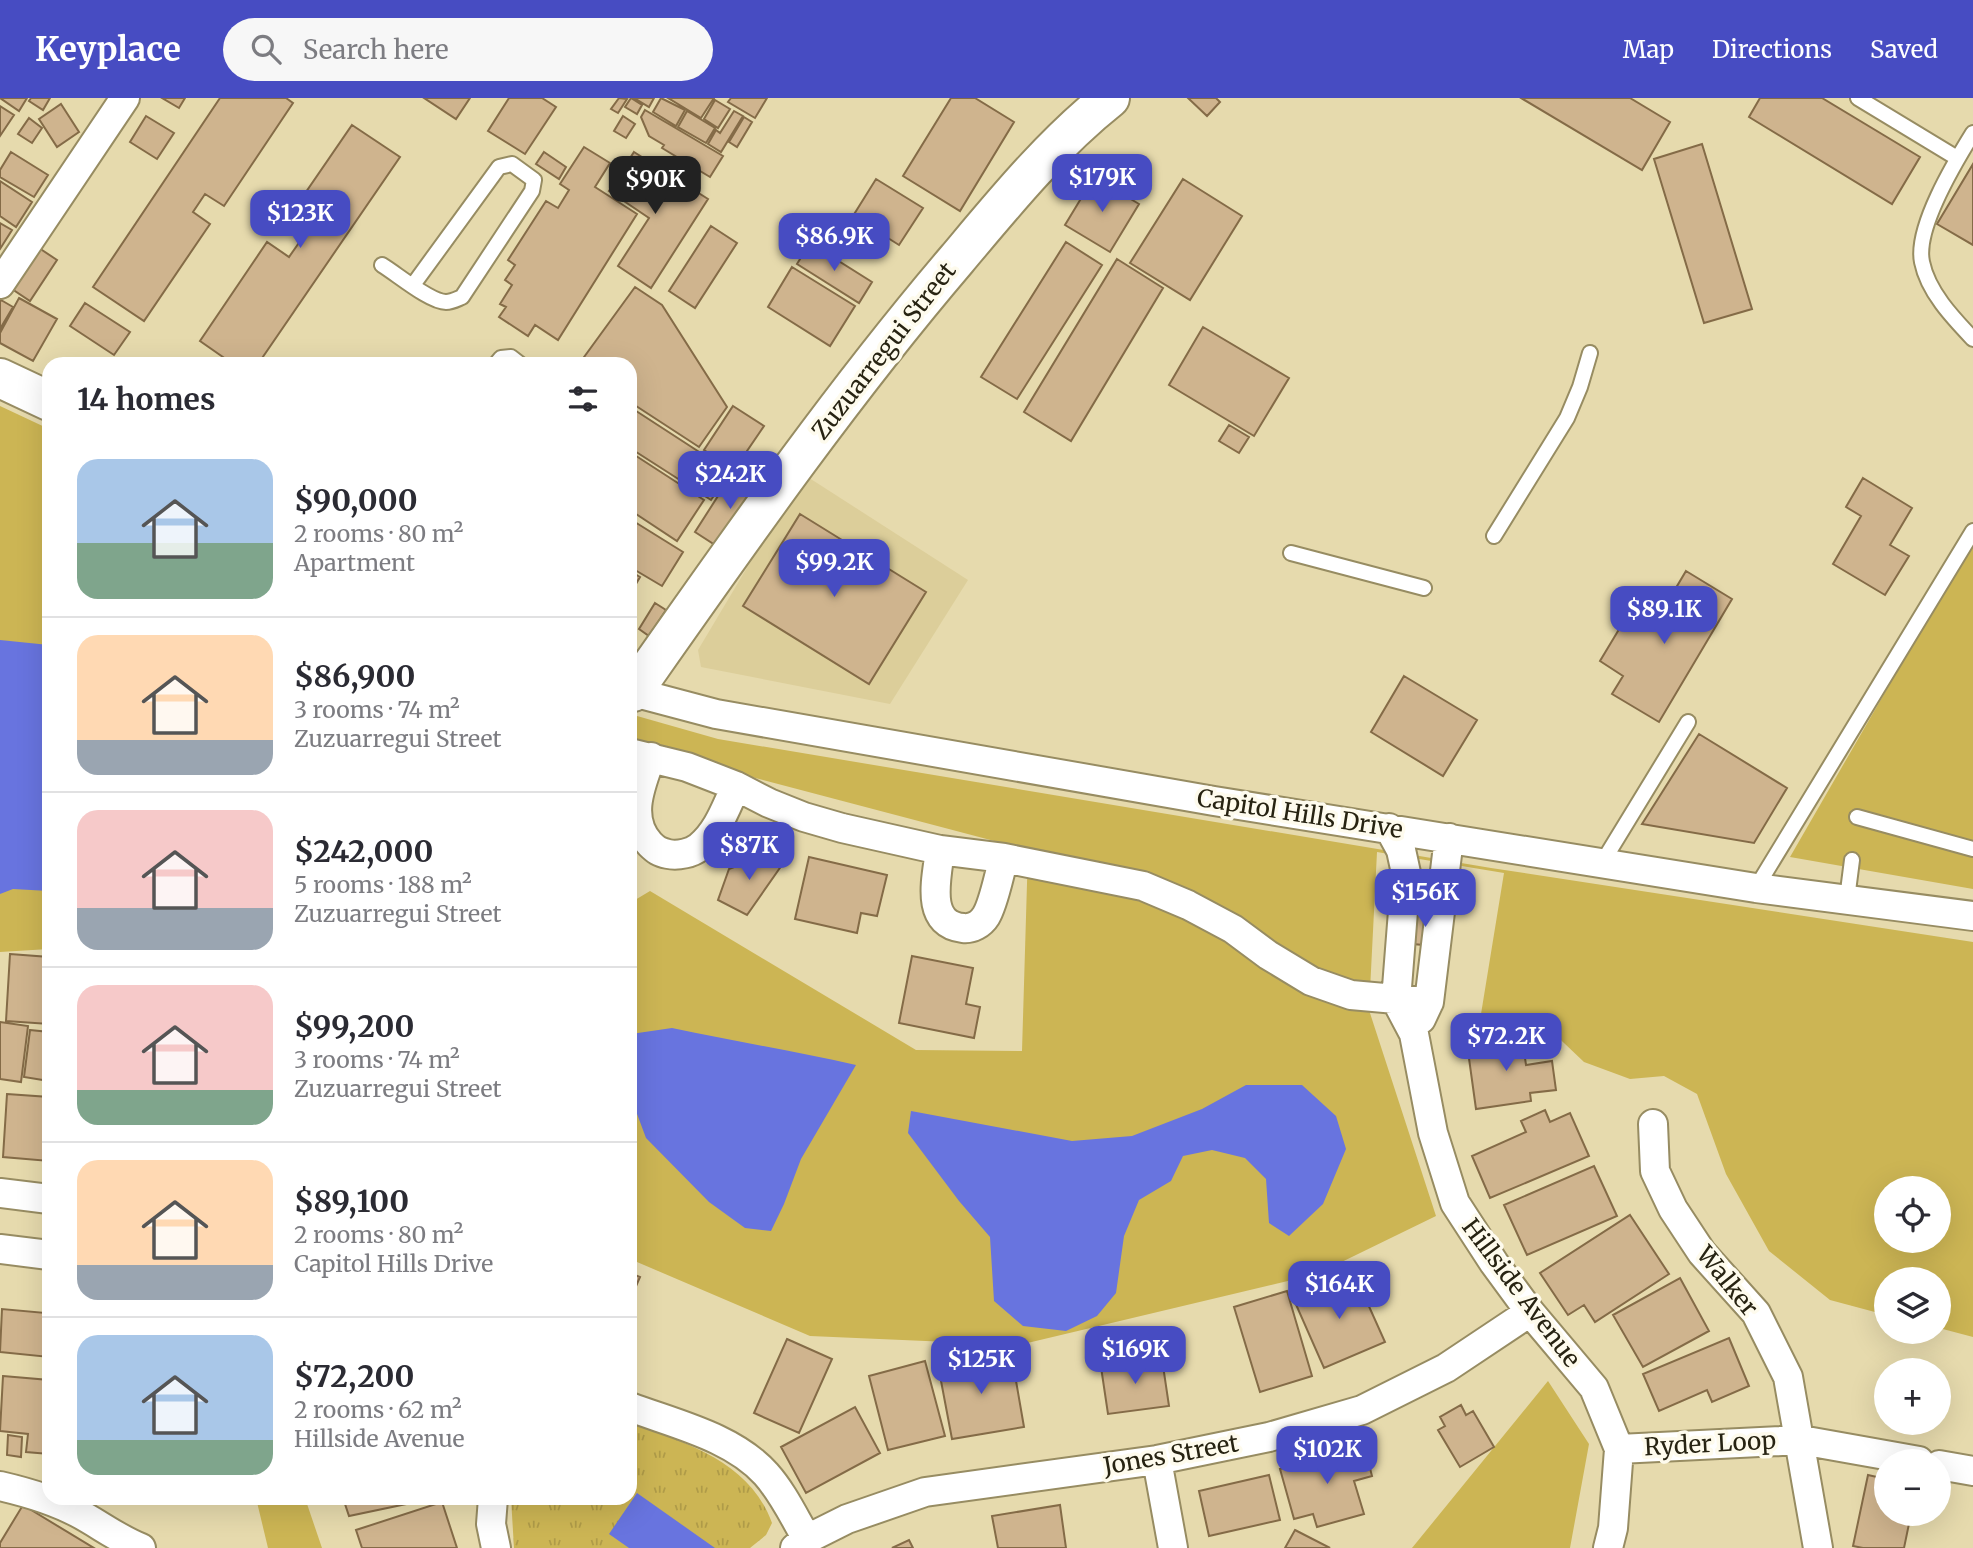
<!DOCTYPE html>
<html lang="en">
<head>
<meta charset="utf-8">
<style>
  body { margin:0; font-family:Merriweather,serif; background:#f7f7f7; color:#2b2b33; height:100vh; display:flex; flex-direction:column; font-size:26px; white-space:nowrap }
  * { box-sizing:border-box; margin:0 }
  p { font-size:23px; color:#7c7c81 }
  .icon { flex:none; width:38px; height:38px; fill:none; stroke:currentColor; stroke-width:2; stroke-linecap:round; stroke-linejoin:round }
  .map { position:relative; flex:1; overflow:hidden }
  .panel { position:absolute; left:42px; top:259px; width:595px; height:1148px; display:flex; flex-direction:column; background:#fff; border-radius:21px; box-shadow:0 7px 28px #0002 }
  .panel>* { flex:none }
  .fabs { position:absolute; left:1874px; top:1078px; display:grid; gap:14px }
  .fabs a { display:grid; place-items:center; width:77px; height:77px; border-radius:50%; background:#fff; box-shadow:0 7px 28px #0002; font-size:35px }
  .price { position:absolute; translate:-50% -60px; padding:0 16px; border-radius:14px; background:#474cc2; color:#fff; font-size:23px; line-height:46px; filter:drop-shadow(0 2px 4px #0008) }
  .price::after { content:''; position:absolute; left:50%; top:42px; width:21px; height:16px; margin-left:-10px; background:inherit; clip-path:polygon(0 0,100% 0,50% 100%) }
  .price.active { background:#222; color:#fff }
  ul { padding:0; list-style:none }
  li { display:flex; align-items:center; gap:21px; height:175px; padding:0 35px }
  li+li { border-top:2px solid #e1e1e2 }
  li span { display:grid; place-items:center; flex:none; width:196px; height:140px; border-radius:21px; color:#555 }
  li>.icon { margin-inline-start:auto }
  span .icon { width:84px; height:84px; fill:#fffc; stroke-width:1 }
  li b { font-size:30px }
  h2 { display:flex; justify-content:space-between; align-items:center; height:84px; padding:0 35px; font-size:30px }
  header { display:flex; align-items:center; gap:42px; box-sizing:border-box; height:98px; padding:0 35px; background:#474cc2; color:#fff }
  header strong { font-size:33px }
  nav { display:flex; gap:38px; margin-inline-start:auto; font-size:24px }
  .search { width:490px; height:63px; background:#f7f7f7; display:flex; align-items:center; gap:18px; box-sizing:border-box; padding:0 24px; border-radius:38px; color:#7c7c81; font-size:26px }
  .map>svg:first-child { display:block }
</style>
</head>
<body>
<header>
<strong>Keyplace</strong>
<div class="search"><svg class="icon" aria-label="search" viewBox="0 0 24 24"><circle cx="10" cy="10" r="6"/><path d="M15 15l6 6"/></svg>Search here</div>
<nav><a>Map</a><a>Directions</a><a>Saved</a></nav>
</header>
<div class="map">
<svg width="1973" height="1450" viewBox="0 0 1973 1450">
  <defs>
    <pattern id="park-tufts" width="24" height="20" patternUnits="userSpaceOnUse" patternTransform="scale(1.75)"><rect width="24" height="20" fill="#ccb554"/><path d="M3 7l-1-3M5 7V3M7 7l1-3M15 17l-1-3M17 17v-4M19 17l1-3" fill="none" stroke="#af9b48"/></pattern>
  </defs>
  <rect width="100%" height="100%" fill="#e6daad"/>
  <path fill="#dcce9a" d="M803,376l165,106 -78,124 -189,-37 -3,-17z"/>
  <path fill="#ccb554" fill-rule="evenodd" d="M0,308l49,23v520l-49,3z
    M1973,442v349l-183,-32z
    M630,616l88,25 773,129 482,74v395l-34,-9v-49h-53v36l-56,-15 -61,-49 -43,-77 -29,-80 -33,-18 -34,3 -46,-17 -40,-38 -63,-10 23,-141 -127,-21 -8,158 67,206 -119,58 -298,71 -209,-9 -180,-77v-356l20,-12 266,159 106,1 6,-201 -398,-105zM1886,1090h53v53h-53z
    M1548,1283l41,63 -19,104h-158z
    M256,1400h49l17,50h-54z"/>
  <path fill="url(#park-tufts)" d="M630,1324c55,21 120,39 142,101l-6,12 -16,13h-236l-3,-50h119z"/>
  <path fill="#6874df" d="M0,542l49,5v246l-36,-2 -13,5z
    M672,930c61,13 123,23 184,37l-55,94 -17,45 -13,27 -26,-3 -36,-26 -63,-64 -16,-43 1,-61z
    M1246,987h56l34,31 10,33 -23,55 -34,32 -20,-13 -3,-44 -21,-21 -33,-8 -29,6 -12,25 -32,19 -15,36 -8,57 -19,23 -31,15 -43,-5 -29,-25 -4,-64 -31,-36 -51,-68 3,-22 161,30 60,-5 70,-27z
    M637,1395l78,55h-86l-20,-14z"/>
  <path fill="#cfb48e" stroke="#846b47" stroke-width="2" d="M0,0h27l-8,13z
    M31,0h19l-7,12 -14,-9z
    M162,0h23l-6,10z
    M220,0h66l7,5 -69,103 -19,-12 -12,18 17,12 -66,97 -51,-34z
    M424,0h46l-14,21z
    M509,0h33l14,9 -31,47 -37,-23z
    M619,0l8,1 -9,14 -7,-4z
    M631,0l11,7 -5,9 -12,-7z
    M634,0h20l-5,9z
    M661,0l24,12 -9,16 -23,-14z
    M668,0h46l-13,20z
    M731,0h36l-12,20 -27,-16z
    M951,0h24l39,24 -54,89 -57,-35z
    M1188,0h28l4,4 -13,14z
    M1521,0h109l40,24 -28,48z
    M1760,0h62l98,59 -28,47 -143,-87z
    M715,2l15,9 -12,19 -14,-9z
    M61,6l18,28 -22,15 -18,-28z
    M0,8l14,9 -14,21z
    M645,12l78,46 -13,21 -48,-29 2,-3 -15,-9 -8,-19z
    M687,13l28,17 -9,15 -28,-16z
    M734,13l9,5 -22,36 -13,-8 8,-14 4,3z
    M146,18l28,17 -17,26 -27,-17z
    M623,18l12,8 -9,14 -12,-7z
    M744,19l8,5 -15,25 -8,-5z
    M29,20l13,10 -10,15 -14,-9z
    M352,27l48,32 -142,207h-25l-33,-23 67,-99 22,15 14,-20 -19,-13z
    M1702,46l50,165 -48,14 -50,-164z
    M584,49l26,16 -15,24 42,27 -79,126 -23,-15 -7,11 -29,-19 7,-10 -6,-3 12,-19 -7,-5 10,-15 -7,-5 38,-59 12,7 11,-18 -9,-6z
    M11,54l37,23 -14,22 -34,-20v-7z
    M544,54l22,15 -7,12 -23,-15z
    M634,54l74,47 -57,89 -33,-22 31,-48 -40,-27z
    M1973,66v81l-36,-21z
    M1094,79l45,27 -29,48 -45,-27z
    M876,81l47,29 -24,37 -46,-29z
    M1183,81l59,37 -52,84 -60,-37z
    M0,83l32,21 -16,25 -16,-11z
    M0,125l12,7 -12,19z
    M711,128l26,17 -42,65 -26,-17z
    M1066,144l36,23 -85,134 -36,-22z
    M810,145l62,39 -13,21 -62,-39z
    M33,146l24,16 -27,41 -24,-16z
    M1117,161l46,29 -92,153 -47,-29z
    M792,169l63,39 -25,40 -62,-39z
    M635,189l27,18 65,102 -28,40 -69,-45v-38h-51z
    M19,200l38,21 -24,42 -33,-18v-10z
    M1,202l12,7 -13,22v-27z
    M85,205l45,29 -16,23 -44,-29z
    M1203,229l86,51 -35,58 -85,-51z
    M733,308l31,20 -30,44 -30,-20z
    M630,309l100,65 -19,28 -81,-52z
    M1229,327l20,12 -10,16 -20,-12z
    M630,354l74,48 -27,41 -47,-31z
    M734,373l30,19 -38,62 -31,-20z
    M1863,380l49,30 -22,37 19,11 -24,39 -52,-31 28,-48 -15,-9z
    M800,416l126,78 -57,92 -126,-78z
    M630,421l53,33 -21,34 -32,-19z
    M630,473l10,6 -10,17z
    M1686,473l46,28 -73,123 -47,-28 11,-18 -23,-15 36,-60 36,21 7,-12 -12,-7z
    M655,505l11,7 -17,26 -10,-7z
    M1404,578l73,44 -34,56 -72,-44z
    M1699,636l88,54 -33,55 -112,-19z
    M775,753l9,11 -37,53 -29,-15 11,-31z
    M809,759l78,18 -10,41 -16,-3 -4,20 -62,-14z
    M1416,813l20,2 -2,33 -21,-2z
    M10,856l39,3v67l-43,-3z
    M912,858l61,12 -7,36 14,3 -6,31 -75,-15z
    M0,924l28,4 -7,56 -21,-3z
    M30,932l19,2v49l-25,-4z
    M1522,938l4,29 26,-4 4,29 -26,3 1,8 -55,8 -9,-65z
    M7,996l42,3v64l-46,-4z
    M1545,1012l5,12 20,-9 19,43 -99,42 -18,-42 54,-24 -5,-11z
    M1594,1068l23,50 -90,39 -23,-50z
    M1630,1117l39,59 -74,48 -11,-17 -16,10 -28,-42z
    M630,1175l10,4 -10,23z
    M1354,1175l31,69 -61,26 -30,-68z
    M1680,1180l29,53 -66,36 -30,-52z
    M1287,1193l25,85 -52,16 -26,-85z
    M46,1201h3v58l-49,-5 2,-43 43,4z
    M1158,1232l4,29 -61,8 -4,-29z
    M1729,1240l20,48 -37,16 -5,-12 -48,21 -16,-37z
    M787,1241l45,20 -33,74 -45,-20z
    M1011,1254l13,75 -72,12 -14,-74z
    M1162,1261l7,47 -61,8 -7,-47z
    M925,1263l20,75 -57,14 -19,-74z
    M3,1278l46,4v74l-23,-2 2,-18 -28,-3z
    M1461,1307l5,10 7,-4 21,36 -34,20 -22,-37 7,-4 -5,-9z
    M855,1309l25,46 -74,40 -25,-46z
    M8,1337l14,2 -1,20 -14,-2z
    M1364,1347l8,31 -18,5 10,33 -47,13 -4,-13 -19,5 -14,-50z
    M1269,1377l11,45 -71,16 -10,-45z
    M1868,1377l18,4v35h25l-7,34h-41l-10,-2z
    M343,1400h92l-86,18z
    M442,1404l15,46h-95l-6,-18z
    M23,1407l71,43h-94v-5z
    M1060,1407l6,43h-68l-6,-32z
    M1295,1432l35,18h-45z
    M909,1442l4,8h-21z"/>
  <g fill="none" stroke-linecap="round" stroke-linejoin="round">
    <defs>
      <path id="lane" d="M1858,0l99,60
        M1973,35c-18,29 -58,95 -51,129 6,30 31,56 51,77
        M382,167c15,9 48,37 64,37 6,0 11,-3 16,-5l70,-106 2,-11 -22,-16 -13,3 -86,118
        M496,266l5,-6 10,-1 9,7
        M1494,438l73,-118 13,-31 10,-34
        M1291,455l133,35
        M1857,719l116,32
        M1602,765l86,-141
        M1756,790l217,-357
        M1847,801l5,-39"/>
      <path id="street" d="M0,186l125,-186
        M633,594l83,22 498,87 542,87 217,28
        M630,655l57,14 49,19 33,17 35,14 38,11 98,22 64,8 139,28 45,19 45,24 35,26 43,26 40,14 78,7
        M651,659c-10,28 -25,61 -1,87 6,6 9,8 18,10 10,2 24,-1 31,-7 19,-15 27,-40 37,-61
        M1389,730l12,22 5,23 -10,127 18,34 19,99 22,70 39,60 36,49 64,76 25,61 -6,79 -5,20
        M940,752c-3,27 -16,74 23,78 9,1 18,-4 23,-12 8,-13 13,-42 18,-58
        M1421,921l8,-17 20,-164
        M1653,1026l2,47 18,38 29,44 54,60 32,64 30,171
        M0,1095l49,6
        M0,1151l49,6
        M630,1309c45,17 103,30 136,67 17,19 28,43 41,65
        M1619,1351l182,-9 118,21
        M1157,1362l16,88
        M1939,1367l34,6
        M0,1388c26,6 54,14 78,27 21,11 40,26 63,35
        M493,1400l-2,26 5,24
        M795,1450l12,-9 40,-20 78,-27 232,-32 112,-23 93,-27 84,-42 84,-56"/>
      <path id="secondary" d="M0,280l49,23
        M630,592l3,2c104,-148 207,-296 324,-433 47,-56 95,-115 153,-161"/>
    </defs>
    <use href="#lane" stroke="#978c62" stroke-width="18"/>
    <use href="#street" stroke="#978c62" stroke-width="32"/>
    <use href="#secondary" stroke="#978c62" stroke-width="42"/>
    <use href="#lane" stroke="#fff" stroke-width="14"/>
    <use href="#street" stroke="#fff" stroke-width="28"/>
    <use href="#secondary" stroke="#fff" stroke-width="38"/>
  </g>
  <g text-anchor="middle" stroke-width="7" stroke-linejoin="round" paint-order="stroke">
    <g font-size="24" fill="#272312" stroke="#fefbed">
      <text transform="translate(884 253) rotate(-52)" y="8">Zuzuarregui Street</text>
      <text transform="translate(1300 716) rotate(9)" y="8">Capitol Hills Drive</text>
      <text transform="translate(1727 1183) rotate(51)" y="8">Walker</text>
      <text transform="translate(1521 1195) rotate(53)" y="8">Hillside Avenue</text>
      <text transform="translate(1710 1346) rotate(-3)" y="8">Ryder Loop</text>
      <text transform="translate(1171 1357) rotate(-10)" y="8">Jones Street</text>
    </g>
  </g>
</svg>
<div class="fabs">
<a><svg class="icon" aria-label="locate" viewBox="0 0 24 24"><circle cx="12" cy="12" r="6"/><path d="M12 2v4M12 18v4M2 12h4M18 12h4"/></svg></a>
<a><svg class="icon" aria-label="layers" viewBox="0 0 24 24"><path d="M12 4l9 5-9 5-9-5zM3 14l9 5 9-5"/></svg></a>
<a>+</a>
<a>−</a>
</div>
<b class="price" style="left:1102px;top:116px">$179K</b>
<b class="price active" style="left:655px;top:118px">$90K</b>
<b class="price" style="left:300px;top:152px">$123K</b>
<b class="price" style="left:834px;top:175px">$86.9K</b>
<b class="price" style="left:730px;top:413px">$242K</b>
<b class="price" style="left:834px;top:501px">$99.2K</b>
<b class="price" style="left:1664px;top:548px">$89.1K</b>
<b class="price" style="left:749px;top:784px">$87K</b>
<b class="price" style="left:1425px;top:831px">$156K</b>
<b class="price" style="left:1506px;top:975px">$72.2K</b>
<b class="price" style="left:1339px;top:1223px">$164K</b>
<b class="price" style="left:1135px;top:1288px">$169K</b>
<b class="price" style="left:981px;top:1298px">$125K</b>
<b class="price" style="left:1327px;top:1388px">$102K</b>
<section class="panel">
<h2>14 homes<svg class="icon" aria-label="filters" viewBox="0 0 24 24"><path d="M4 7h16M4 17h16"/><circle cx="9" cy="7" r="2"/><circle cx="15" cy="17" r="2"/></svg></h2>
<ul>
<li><span style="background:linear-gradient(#a9c7e8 60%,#7fa58c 0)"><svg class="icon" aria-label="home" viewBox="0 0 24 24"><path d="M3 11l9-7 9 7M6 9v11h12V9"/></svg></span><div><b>$90,000</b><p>2 rooms · 80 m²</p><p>Apartment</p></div></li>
<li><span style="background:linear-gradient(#ffd9b3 75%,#9aa5b1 0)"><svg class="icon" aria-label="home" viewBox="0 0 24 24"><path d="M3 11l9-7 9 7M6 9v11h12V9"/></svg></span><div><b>$86,900</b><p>3 rooms · 74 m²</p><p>Zuzuarregui Street</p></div></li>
<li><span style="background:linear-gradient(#f6c9c9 70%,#9aa5b1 0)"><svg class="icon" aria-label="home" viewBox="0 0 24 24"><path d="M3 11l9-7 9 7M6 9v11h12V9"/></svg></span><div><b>$242,000</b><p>5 rooms · 188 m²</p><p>Zuzuarregui Street</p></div></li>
<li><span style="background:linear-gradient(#f6c9c9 75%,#7fa58c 0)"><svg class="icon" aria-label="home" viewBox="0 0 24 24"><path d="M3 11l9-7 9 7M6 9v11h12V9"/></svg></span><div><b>$99,200</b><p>3 rooms · 74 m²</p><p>Zuzuarregui Street</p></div></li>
<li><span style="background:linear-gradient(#ffd9b3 75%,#9aa5b1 0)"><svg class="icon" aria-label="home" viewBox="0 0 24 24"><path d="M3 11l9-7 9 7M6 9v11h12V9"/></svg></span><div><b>$89,100</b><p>2 rooms · 80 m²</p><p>Capitol Hills Drive</p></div></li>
<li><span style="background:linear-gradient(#a9c7e8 75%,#7fa58c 0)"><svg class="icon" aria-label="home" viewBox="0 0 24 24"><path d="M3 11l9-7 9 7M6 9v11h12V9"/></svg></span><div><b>$72,200</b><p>2 rooms · 62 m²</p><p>Hillside Avenue</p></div></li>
</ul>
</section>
</div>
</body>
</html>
